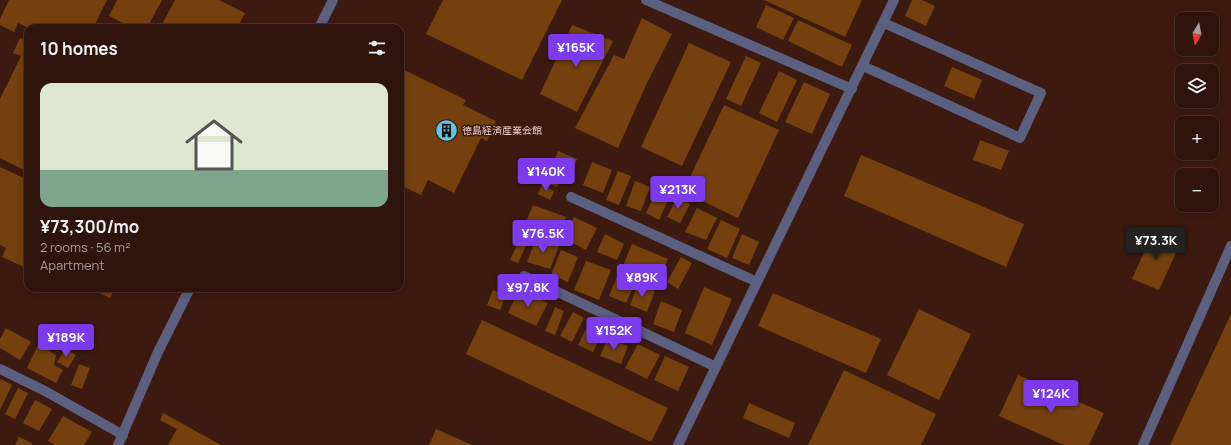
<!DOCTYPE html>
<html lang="en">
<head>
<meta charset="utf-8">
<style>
  body { margin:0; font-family:Manrope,"Noto Sans JP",sans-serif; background:#3a2119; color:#f1f3f6; height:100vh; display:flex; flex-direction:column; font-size:15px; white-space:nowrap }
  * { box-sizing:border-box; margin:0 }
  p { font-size:13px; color:#a79e9d }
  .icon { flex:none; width:22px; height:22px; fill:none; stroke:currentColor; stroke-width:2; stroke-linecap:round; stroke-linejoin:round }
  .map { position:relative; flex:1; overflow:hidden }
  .panel { position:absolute; left:24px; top:24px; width:380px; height:268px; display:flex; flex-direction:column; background:#2e140b; border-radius:12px; box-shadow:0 2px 6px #0003,0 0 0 1px #49332c }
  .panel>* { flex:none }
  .needle { width:26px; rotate:190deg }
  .buttons { position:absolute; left:1175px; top:12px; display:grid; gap:8px }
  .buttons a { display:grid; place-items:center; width:44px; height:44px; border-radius:8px; background:#2e140b; box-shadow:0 2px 6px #0003,0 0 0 1px #49332c; font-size:20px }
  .price { position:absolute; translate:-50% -34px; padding:0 9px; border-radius:4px; background:#7c3aed; color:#fff; font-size:13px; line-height:26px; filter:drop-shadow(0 1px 2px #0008) }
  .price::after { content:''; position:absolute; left:50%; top:24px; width:12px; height:9px; margin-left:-6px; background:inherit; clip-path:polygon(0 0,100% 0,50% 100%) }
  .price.on { background:#222; color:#fff }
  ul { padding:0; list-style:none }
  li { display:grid; align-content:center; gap:8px; height:212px; padding:0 16px }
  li+li { border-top:1px solid #49332c }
  li span { display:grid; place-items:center; height:124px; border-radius:12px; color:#555 }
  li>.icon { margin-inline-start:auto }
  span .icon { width:72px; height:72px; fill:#fffc; stroke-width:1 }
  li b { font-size:17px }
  h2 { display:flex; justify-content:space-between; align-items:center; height:48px; padding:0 16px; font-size:17px }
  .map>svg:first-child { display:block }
</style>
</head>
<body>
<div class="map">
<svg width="1231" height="445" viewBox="0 0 1231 445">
  <rect width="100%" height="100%" fill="#3d1a0f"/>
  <path fill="#74400d" d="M9,0h98l-14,28h-64l-11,-5 -4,9 -14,-7v-6z
    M117,0h45l-15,28h-15l-23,-12z
    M175,0h44l26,13 -8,15h-77z
    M443,0h119l-40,80 -96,-46z
    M764,0h98l-17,37z
    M912,0h10l13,6 -9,20 -21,-10z
    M766,5l28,13 -11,22 -27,-13z
    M642,18l30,16 -26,51 -28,63 -43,-20 39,-73 10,4z
    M798,20l54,25 -10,22 -54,-26z
    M572,25l41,16 -36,71 -37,-18z
    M20,38l8,4v120l-4,8 -24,-12v-59l21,-43 -8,-3z
    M689,43l42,19 -49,104 -41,-19z
    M746,56l15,7 -20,43 -15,-7z
    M952,67l30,13 -8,19 -30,-13z
    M400,68l66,32 -3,5 33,16 -9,20 -6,-3 -27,55 -26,-13 -7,15 -21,-10z
    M779,71l18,9 -20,42 -18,-9z
    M804,82l26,12 -18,40 -27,-12z
    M724,105l55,25 -41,88 -55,-26z
    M980,140l29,11 -8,19 -28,-10z
    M558,151l19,8 -6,15 -7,-3 -7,16 -12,-5z
    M861,155l163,69 -18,43 -162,-71z
    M592,162l20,8 -9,23 -20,-8z
    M0,167l28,13v84l-2,4 -24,-11 4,-9 -6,-3z
    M618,171l13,5 -12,29 -13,-5z
    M635,181l15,6 -9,24 -15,-5z
    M542,185l12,6 -4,9 -12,-6z
    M657,190l13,6 -11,24 -13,-7z
    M677,198l13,6 -10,19 -13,-6z
    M533,205l33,12 -8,23 -34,-13z
    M697,208l20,10 -11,22 -21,-8z
    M574,217l23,11 -11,22 -22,-12z
    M721,220l19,9 -13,29 -20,-9z
    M1153,232l27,12 -21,46 -27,-11z
    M522,234l8,3 -12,26 -8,-3z
    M605,234l19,10 -7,16 -20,-8z
    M742,234l17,8 -10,23 -17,-7z
    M536,238l23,8 -9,23 -23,-7z
    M632,244l36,15 -9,21 -36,-14z
    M561,250l17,7 -10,25 -17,-7z
    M681,257l11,6 -14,26 -11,-7z
    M586,261l25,9 -12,30 -25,-10z
    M618,274l18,7 -10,22 -17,-7z
    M638,284l17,7 -8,21 -17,-7z
    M704,287l28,12 -20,46 -27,-12z
    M89,288h26l-5,10z
    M519,289l29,14 -12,23 -28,-13z
    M493,290l13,5 -6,15 -13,-5z
    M773,293l108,46 -15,34 -108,-47z
    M661,301l21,9 -8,22 -21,-8z
    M555,307l9,4 -9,24 -10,-4z
    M919,309l52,25 -32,66 -52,-25z
    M573,312l11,6 -12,24 -12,-6z
    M1231,314v131h-61z
    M482,320l186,88 -17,34 -185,-88z
    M590,321l14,7 -11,24 -15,-7z
    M6,328l25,14 -11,18 -20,-12v-9z
    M608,338l20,8 -7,18 -21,-8z
    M638,344l22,11 -13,24 -22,-11z
    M38,345l18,10 -2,10 9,5 -7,13 -29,-15z
    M65,349l11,6 -8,13 -11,-6z
    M665,356l24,11 -11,24 -24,-11z
    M79,364l11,4 -8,21 -11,-4z
    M844,370l92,44 -15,31h-113z
    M1018,375l86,38 -15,32h-25l-65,-29z
    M1,379l11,6 -12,25v-29z
    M18,388l10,5 -13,26 -10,-5z
    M35,400l17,9 -13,22 -16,-8z
    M749,403l46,20 -6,15 -46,-20z
    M163,413l58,32h-53l9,-16 -17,-9z
    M63,416l29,16 -8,13h-29l-7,-4z
    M436,429l36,16h-43z
    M19,437l13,6v2h-17z"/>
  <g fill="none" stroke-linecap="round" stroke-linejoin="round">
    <path stroke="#5b5f80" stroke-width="10" d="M646,0l206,89
      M863,66l157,72 21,-45 -157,-70
      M571,197l186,85
      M524,276l192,91
      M0,369l45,22 78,44
      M678,445l216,-445"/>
    <path stroke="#5b5f80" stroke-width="10" d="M319,28l14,-28
      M118,445l40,-93 32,-64
      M1143,445l88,-199"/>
  </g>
  <defs>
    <symbol id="building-disc" viewBox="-11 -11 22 22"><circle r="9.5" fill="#5ac8e6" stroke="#3d1a0f"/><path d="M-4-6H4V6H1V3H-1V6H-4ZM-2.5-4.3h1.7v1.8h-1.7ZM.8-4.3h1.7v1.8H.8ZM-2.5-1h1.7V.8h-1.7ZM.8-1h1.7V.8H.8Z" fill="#111"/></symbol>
  </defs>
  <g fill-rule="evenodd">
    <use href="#building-disc" x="434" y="118" width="25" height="25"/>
  </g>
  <g text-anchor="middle" stroke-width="3" stroke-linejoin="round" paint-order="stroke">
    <g font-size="10" fill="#e6cec6" stroke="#3d1a0f" text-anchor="start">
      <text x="462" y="134">徳島経済産業会館</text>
    </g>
  </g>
</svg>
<div class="buttons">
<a><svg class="needle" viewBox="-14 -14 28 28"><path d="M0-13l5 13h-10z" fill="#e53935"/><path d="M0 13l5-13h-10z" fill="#a79e9d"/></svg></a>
<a><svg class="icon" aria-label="layers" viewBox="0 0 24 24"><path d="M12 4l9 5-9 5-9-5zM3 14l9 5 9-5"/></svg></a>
<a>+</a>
<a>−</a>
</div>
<b class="price" style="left:576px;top:68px">¥165K</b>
<b class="price" style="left:546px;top:192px">¥140K</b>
<b class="price" style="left:678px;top:210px">¥213K</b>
<b class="price" style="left:543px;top:254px">¥76.5K</b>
<b class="price on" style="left:1156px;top:261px">¥73.3K</b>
<b class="price" style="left:642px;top:298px">¥89K</b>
<b class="price" style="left:528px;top:308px">¥97.8K</b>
<b class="price" style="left:614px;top:351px">¥152K</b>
<b class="price" style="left:66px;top:358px">¥189K</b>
<b class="price" style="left:1051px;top:414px">¥124K</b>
<section class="panel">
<h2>10 homes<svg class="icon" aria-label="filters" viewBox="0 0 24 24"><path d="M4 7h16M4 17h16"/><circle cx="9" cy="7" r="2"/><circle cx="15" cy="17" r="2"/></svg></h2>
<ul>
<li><span style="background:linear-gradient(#dfe7d0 70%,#7fa58c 0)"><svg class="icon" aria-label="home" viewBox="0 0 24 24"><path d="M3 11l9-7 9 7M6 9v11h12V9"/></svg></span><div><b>¥73,300/mo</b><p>2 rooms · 56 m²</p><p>Apartment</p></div></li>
</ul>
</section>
</div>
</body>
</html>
